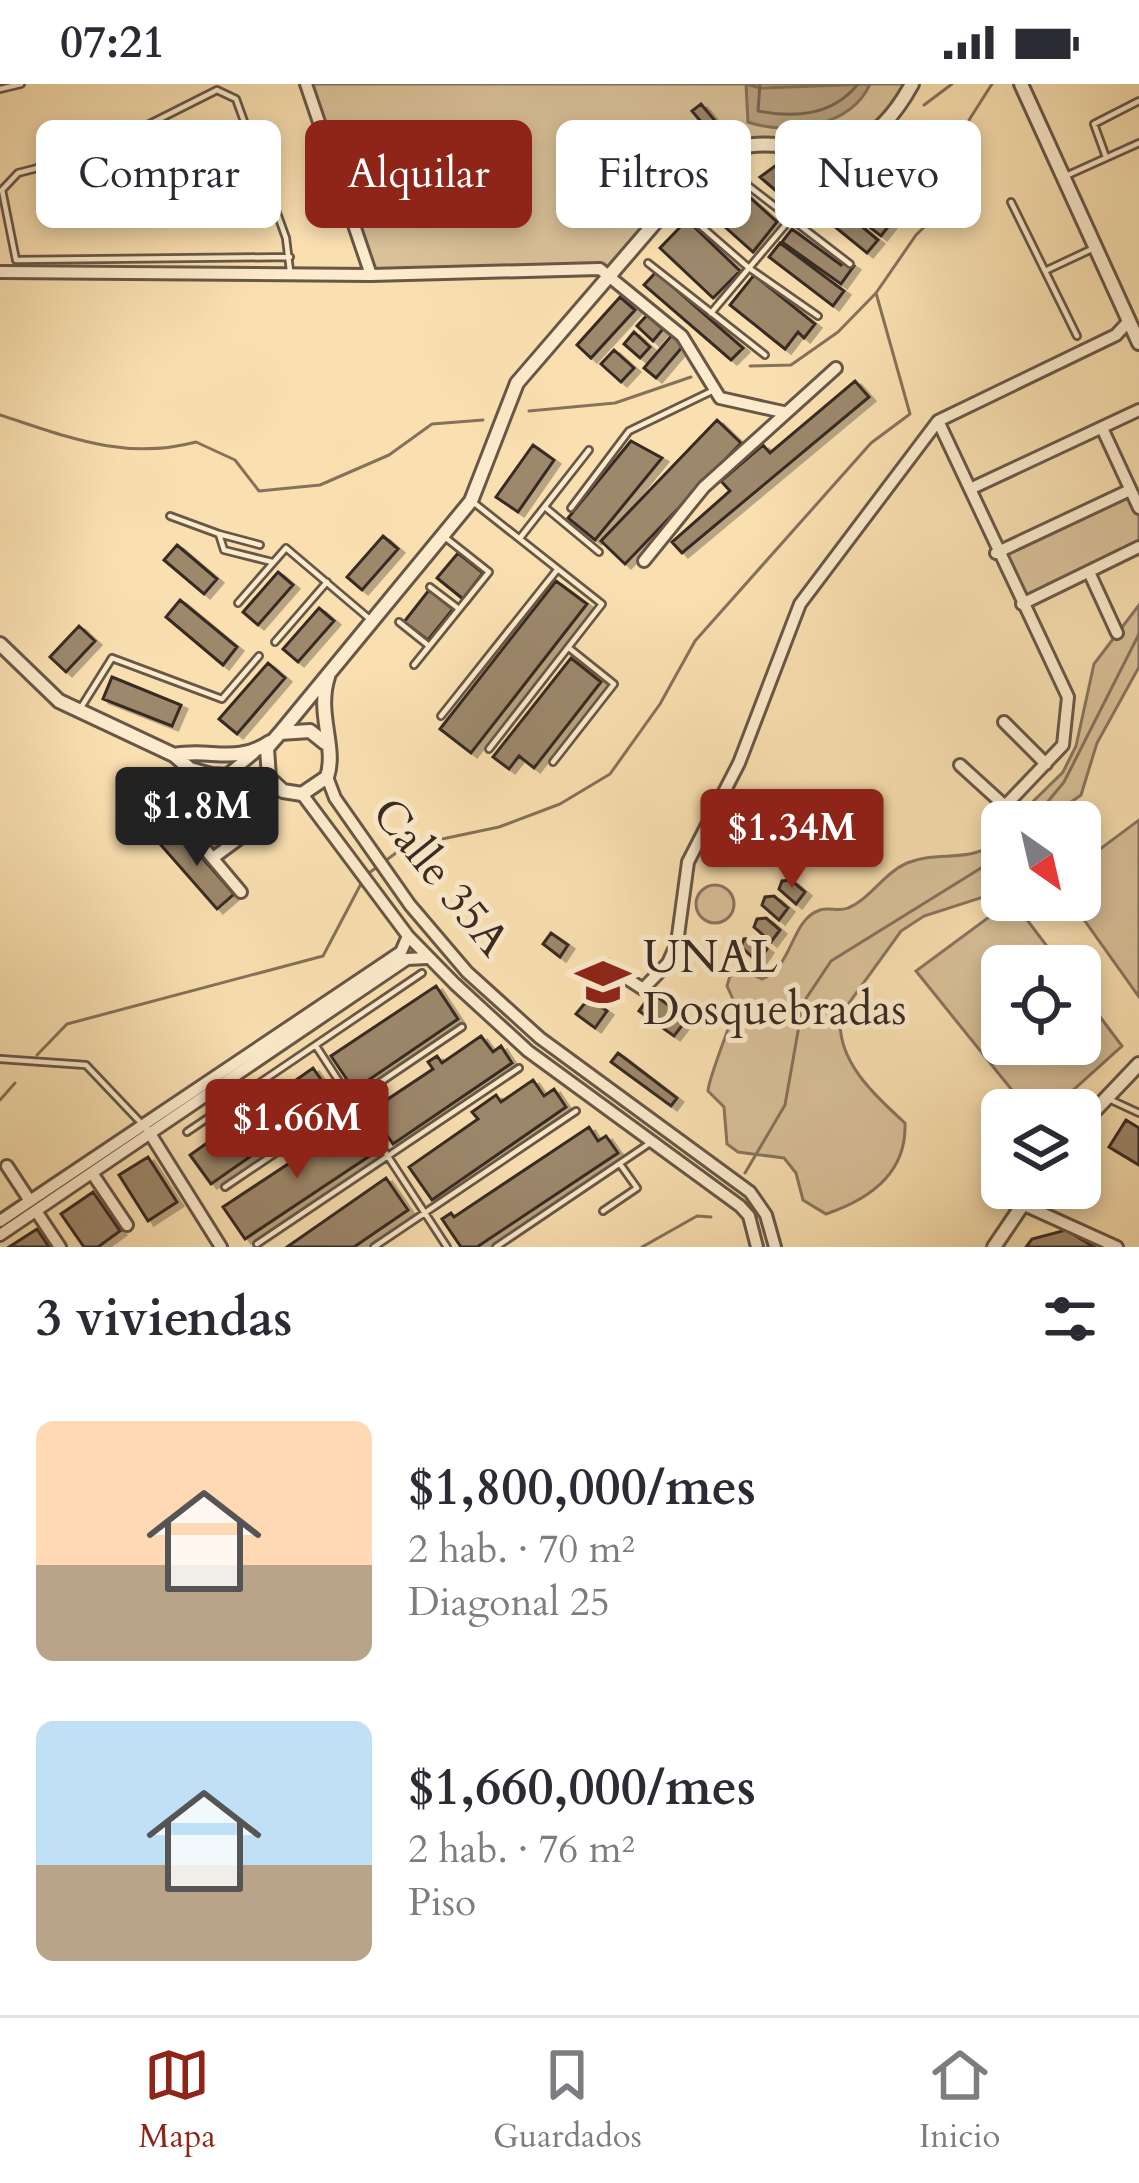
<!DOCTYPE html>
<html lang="es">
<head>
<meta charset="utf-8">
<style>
  body { margin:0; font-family:Cardo,serif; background:#f7f7f7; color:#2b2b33; height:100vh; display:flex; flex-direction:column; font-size:45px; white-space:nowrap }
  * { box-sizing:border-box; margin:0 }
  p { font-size:39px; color:#7c7c81 }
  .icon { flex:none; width:66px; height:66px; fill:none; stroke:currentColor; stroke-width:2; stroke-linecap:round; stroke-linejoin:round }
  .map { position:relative; height:1163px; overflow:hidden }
  .drawer { display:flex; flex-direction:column; background:#fff; flex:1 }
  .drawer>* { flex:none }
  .banner { position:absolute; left:36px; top:36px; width:1068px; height:108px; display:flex; gap:24px }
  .needle { width:78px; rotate:146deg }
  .tools { position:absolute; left:981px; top:717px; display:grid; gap:24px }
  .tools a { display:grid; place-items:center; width:120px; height:120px; border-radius:18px; background:#fff; box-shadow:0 6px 18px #0003; font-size:60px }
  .price { position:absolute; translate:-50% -102px; padding:0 27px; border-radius:12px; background:#8f2418; color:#fff; font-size:39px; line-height:78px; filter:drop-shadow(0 3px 6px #0008) }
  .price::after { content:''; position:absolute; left:50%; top:72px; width:36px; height:27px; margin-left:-18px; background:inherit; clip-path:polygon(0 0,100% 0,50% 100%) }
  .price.on { background:#222; color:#fff }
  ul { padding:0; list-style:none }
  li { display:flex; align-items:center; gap:36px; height:300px; padding:0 36px }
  li span { display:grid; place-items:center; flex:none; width:336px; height:240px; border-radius:18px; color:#555 }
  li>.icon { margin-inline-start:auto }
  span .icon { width:144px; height:144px; fill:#fffc; stroke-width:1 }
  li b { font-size:51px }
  h2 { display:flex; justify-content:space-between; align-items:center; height:144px; padding:0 36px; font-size:51px }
  .tag { padding:0 42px; border-radius:18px; background:#fff; box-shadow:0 6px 18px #0003; font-size:42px; line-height:108px }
  .tag.on { background:#8f2418; color:#fff }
  .status { display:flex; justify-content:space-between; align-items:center; height:84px; padding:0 60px; background:#fff; direction:ltr }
  .status svg { height:33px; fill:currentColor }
  .tabs { display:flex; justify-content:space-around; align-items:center; height:168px; border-top:3px solid #e1e1e2; background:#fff; font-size:33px; color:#7c7c81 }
  .tabs a { display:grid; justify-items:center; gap:6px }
  .tabs .on { color:#8f2418 }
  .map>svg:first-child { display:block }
</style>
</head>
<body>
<div class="status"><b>07:21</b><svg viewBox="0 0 49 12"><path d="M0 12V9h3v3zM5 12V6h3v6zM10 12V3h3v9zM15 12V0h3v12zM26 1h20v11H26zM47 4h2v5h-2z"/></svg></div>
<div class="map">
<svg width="1139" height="1163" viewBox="0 0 1139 1163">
  <defs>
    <filter id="shadow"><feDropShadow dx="6" dy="4" stdDeviation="0" flood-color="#0004"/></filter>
  </defs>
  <rect width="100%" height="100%" fill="#fae0b1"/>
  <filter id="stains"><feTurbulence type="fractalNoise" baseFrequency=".00167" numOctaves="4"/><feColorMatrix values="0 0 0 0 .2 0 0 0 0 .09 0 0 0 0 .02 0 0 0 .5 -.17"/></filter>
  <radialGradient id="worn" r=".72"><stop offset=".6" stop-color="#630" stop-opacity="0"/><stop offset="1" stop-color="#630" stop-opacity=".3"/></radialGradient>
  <path fill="#d9c199" stroke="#88755e" stroke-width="3" d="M306,0h606l-51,59 -136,8 -114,124 -11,-6 -229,6z
    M1130,406l9,18v39l-117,57 -26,-51z
    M1139,521v62l-42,76 -16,52 -39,27h-30l51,-50 13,-26 18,-82z
    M1139,736v177l-69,-97h10v-36z
    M1002,753v54l-78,25 -23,15 -60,83c-7,45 34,82 64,109 2,50 -34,76 -79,91l-23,-14 -7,-27 -12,-15 -46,-6 -11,-8 -3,-37 -16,-16c0,-12 23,-67 28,-85l-9,-20 3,-10 11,-7 21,10c32,-13 28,-59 58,-69 9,-3 19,2 28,-2 22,-9 36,-35 59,-45 33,-14 66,3 95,-26z
    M696 820a19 19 0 1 1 38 0a19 19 0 1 1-38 0Z
    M1012,816l50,66h-60v78h78v-54l42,56 -71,64h-23l-112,-139z"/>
  <path fill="#b8a280" stroke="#85725a" stroke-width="3" d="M746,0l14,4 110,-4c-19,43 -82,52 -122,38z"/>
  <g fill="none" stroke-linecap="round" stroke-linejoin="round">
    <path stroke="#786651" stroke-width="3" d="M760,0l-2,27c37,7 74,5 100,-27"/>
    <path stroke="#85725a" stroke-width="3" d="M924,21l28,-21
      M750,282l41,-1 47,-33 38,-39 40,-58 42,-41 12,-44 -1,-30 23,-36
      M529,327l86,-8 76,-26
      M0,331c68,22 125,46 196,27l39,18 24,31 61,-6 69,-30 43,-31 51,-4
      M1031,738l33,-40 75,-148
      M369,789l35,-26 95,-20 61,-23 50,-30 50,-70 35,-63 176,-198 39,-29 -34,-121
      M37,971l30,-31 256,-68 40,-76
      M0,1016l15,-17
      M745,1089l40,-68 18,-102 28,-42 171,-106
      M642,1163l55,-31 14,1"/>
  </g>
  <path fill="#9d886c" stroke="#382922" stroke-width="3" filter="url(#shadow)" d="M701,20l15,18 -9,7 -15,-18z
    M895,71l9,10 -18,18 -9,-9z
    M782,77l18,16 9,-10 8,7 -26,30 -31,-27z
    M722,88l55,50 -24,30 -57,-51z
    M835,96l56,43 -10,13 -56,-43z
    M824,111l54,45 -11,13 -54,-44z
    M687,136l53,51 -27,27 -53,-50z
    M792,145l49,36 4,-5 9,6 -13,18 -59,-42z
    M780,159l64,48 -11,15 -64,-49z
    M656,188l87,76 -12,12 -87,-75z
    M754,191l61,49 -11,14 -6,-6 -13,17 -55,-44z
    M620,213l15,13 -44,48 -14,-13z
    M647,231l16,14 -10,12 -16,-15z
    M634,248l16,15 -10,11 -16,-14z
    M672,251l12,10 -28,33 -12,-10z
    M614,266l20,18 -13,14 -20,-18z
    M855,297l14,16 -187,156 -10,-11 58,-51 -9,-10 42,-36 7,8z
    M717,336l24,23 -116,121 -24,-23z
    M631,357l31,17 -67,82 -27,-22z
    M533,361l21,15 -36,52 -22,-15z
    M383,452l15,13 -36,41 -15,-13z
    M177,461l40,34 -13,15 -40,-34z
    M458,469l25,20 -20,26 -26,-21z
    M278,488l15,13 -35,40 -15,-13z
    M556,497l31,23 -116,149 -31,-24z
    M429,506l24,19 -25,31 -24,-18z
    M180,516l57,47 -14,18 -57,-48z
    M319,524l15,13 -36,41 -15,-13z
    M79,542l16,15 -29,31 -16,-15z
    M571,574l30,24 -67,86 -15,-12 -10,13 -16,-12z
    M268,579l17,15 -48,56 -18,-15z
    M112,593l69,28 -9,21 -69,-27z
    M237,704l16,21 -45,34 -16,-21z
    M177,745l57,65 -17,15 -57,-65z
    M791,796l14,12 -9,12 -17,-15 3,-8z
    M774,812l14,12 -9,12 -17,-15 3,-8z
    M766,834l14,12 -9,12 -17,-15 3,-8z
    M551,849l17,12 -8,12 -17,-13z
    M753,854l14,11 -9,13 -17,-15 3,-8z
    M436,902l22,33 -104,71 -23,-34z
    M652,909l35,26 -13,17 -35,-25z
    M589,914l18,13 -12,17 -19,-14z
    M481,952l12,16 8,-6 11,17 -119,81 -23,-33 63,-42 -5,-7 9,-6 5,7z
    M618,969l59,45 -6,8 -60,-44z
    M313,984l21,30 -123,86 -21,-29z
    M533,996l11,16 10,-7 12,18 -134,93 -23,-33 69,-48 -6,-7 24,-17 5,7z
    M1126,1036l13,8v37l-30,-18z
    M350,1039l21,32 -126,84 -22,-32z
    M589,1043l9,14 8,-5 12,17 -141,94h-16l-19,-28 9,-6 3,4z
    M148,1073l29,45 -29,19 -29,-46z
    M386,1094l22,32 -54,37h-67z
    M93,1108l27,39 -22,16h-14l-23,-33z
    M37,1145l12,18h-40z
    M1066,1146l28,17h-68l6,-8z"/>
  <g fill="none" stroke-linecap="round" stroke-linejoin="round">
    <defs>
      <path id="service" d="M0,5l21,-5
        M1106,73l-12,-33 45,-23
        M729,87l121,93
        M831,87l63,43
        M1068,91l71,-32
        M1011,118l66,134
        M687,130l62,54 69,48
        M290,173l-274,3 -14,-70 16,-17 70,-18 129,-65 19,9 50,139 4,33
        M648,179l117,92
        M1045,187l49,-23
        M711,229l120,-142 -4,-18
        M473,418l129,102 -113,145
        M546,424l53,44
        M571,424l58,-77 85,-41
        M170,432l49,18 5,16 48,12
        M219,450l41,11
        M520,454l69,-88
        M430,503l29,22
        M238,519l48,-55 86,73
        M399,538l30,24
        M275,558l52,-60
        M414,581l75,-93 -43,-34
        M80,625l32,-51 110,41 37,-43
        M441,632l116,-146
        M553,678l61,-78 -45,-36
        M316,962l131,201
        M0,975l86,6 57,60
        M1111,1016l28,13
        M187,1048l235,-159
        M225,1103l237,-160
        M603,1127l34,-23 -17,-24
        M257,1160l262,-176
        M374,1163l202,-136
        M496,1163l154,-104"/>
      <path id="minor" d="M306,0l65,191
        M0,188l371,3 229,-6 82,67 38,62 63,14
        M938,337l130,276 -5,48 -58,61 -45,-41
        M1102,344l37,80
        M970,405l169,-79
        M996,469l134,-63
        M644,477l60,-74 132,-119
        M1089,488l28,61
        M1022,520l117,-57
        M1004,638l42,42
        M327,693l8,21 75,107 57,67 73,66 210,154 16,23 9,32
        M302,710l106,142 47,48 73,67 212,155 9,10 8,31
        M213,774l46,-34
        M241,808l-64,-76 77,-63
        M606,881l37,24 25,-26 9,-20 11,-81 51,-99 61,-159 138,-183 178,-86 12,-13
        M149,1048l72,115
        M7,1082l23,35
        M92,1089l35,52
        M1022,1120l95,43
        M36,1127l24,36
        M0,1137l401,-269 7,-16
        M0,1151l407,-276 20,-1"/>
      <path id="tertiary" d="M1021,0l118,259
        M0,560l59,57 115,54 16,14 21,6 58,3
        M280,649l191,-232 46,-118 186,-216c78,-64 141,41 209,-83
        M325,659l-15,-12 -30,2 -13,15 2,30 14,13 19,3 25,-17c10,-30 -11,-63 1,-100
        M174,671c37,-7 62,10 96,-13
        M1080,1042l59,-62
        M994,1163l40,-59"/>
    </defs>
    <use href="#service" stroke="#685746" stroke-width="10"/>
    <use href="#minor" stroke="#685746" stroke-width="16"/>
    <use href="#tertiary" stroke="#685746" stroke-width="18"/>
    <use href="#service" stroke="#fcebcc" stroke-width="4.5"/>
    <use href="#minor" stroke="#fcebcc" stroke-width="10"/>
    <use href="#tertiary" stroke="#fcebcc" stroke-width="12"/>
  </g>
  <defs>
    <symbol id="university-bare" viewBox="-9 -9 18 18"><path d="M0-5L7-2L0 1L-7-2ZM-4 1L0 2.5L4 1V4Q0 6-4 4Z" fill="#8f2418" stroke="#fcebcc" stroke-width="2.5" paint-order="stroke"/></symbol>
  </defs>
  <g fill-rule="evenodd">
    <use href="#university-bare" x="565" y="860" width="76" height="76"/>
  </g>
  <g text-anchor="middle" stroke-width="10" stroke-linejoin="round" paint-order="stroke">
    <g font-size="45" fill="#382922" stroke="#fcebcc">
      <text transform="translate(442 792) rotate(51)" y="16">Calle 35A</text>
    </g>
    <g font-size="45" fill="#382922" stroke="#fcebcc" text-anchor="start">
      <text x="643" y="888">UNAL<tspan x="643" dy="52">Dosquebradas</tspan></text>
    </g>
  </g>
  <rect width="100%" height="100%" filter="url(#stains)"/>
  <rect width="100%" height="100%" fill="url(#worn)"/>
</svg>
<div class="tools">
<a><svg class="needle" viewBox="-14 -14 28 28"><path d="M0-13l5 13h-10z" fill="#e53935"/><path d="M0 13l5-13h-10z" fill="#7c7c81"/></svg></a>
<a><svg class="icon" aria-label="locate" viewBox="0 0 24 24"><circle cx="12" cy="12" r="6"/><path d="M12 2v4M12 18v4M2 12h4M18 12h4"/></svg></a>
<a><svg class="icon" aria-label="layers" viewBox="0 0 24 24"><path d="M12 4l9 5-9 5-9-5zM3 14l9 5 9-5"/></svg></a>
</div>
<b class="price on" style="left:197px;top:785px">$1.8M</b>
<b class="price" style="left:792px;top:807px">$1.34M</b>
<b class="price" style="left:297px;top:1097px">$1.66M</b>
<div class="banner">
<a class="tag">Comprar</a>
<a class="tag on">Alquilar</a>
<a class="tag">Filtros</a>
<a class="tag">Nuevo</a>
</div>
</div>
<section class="drawer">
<h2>3 viviendas<svg class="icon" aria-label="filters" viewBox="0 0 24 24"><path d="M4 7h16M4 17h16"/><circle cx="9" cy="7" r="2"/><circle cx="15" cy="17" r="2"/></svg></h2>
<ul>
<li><span style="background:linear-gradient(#ffd9b3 60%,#b9a48a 0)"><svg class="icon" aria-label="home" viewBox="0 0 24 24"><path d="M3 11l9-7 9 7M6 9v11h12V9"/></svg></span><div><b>$1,800,000/mes</b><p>2 hab. · 70 m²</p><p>Diagonal 25</p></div></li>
<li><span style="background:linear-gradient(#bfe0f5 60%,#b9a48a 0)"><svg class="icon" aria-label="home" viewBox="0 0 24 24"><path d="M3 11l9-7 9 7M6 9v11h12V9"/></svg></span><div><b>$1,660,000/mes</b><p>2 hab. · 76 m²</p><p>Piso</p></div></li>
</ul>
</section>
<nav class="tabs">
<a class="on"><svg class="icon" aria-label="map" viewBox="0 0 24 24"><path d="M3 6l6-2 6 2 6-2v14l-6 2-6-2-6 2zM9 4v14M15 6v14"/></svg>Mapa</a>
<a><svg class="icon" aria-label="saved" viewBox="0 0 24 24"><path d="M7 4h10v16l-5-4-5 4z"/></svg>Guardados</a>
<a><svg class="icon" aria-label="home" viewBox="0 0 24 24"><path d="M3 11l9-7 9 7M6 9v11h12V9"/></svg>Inicio</a>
</nav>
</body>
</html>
